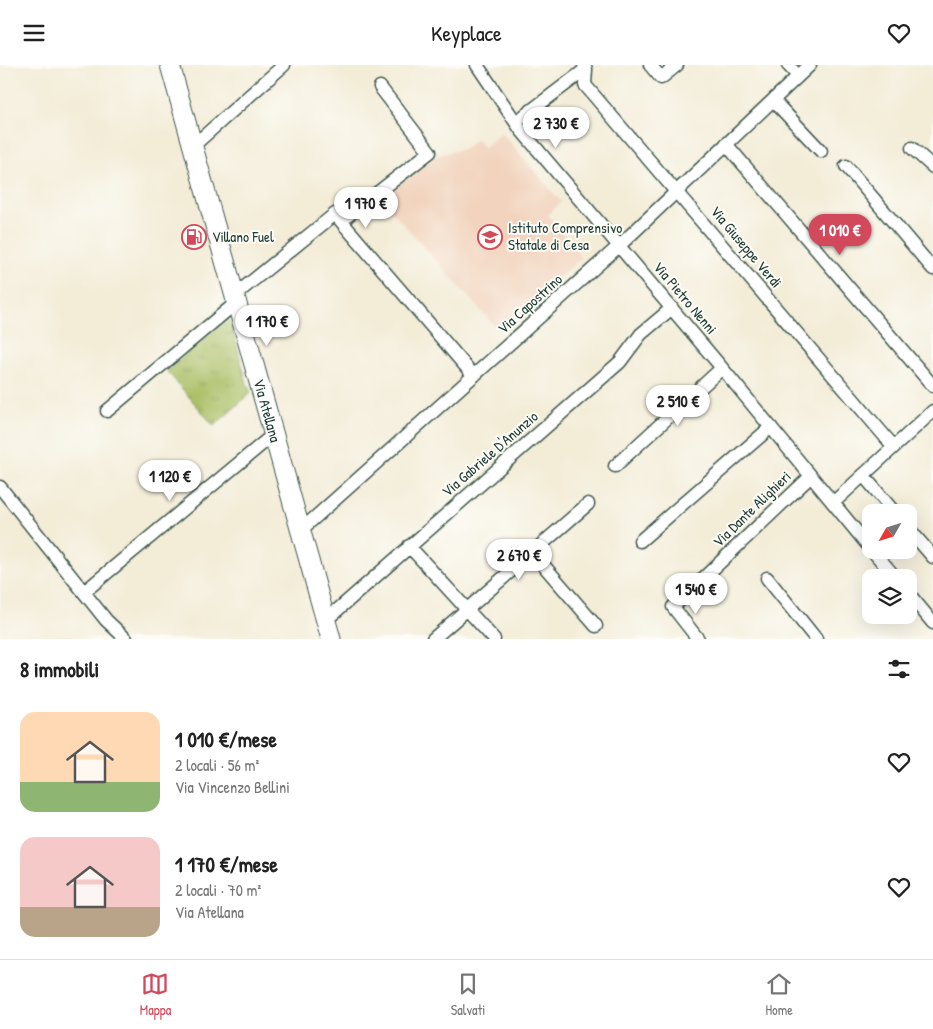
<!DOCTYPE html>
<html lang="it">
<head>
<meta charset="utf-8">
<style>
  body { margin:0; font-family:"Patrick Hand",sans-serif; background:#f6f6f6; color:#222; height:100vh; display:flex; flex-direction:column; font-size:19px; white-space:nowrap }
  * { box-sizing:border-box; margin:0 }
  p { font-size:16px; color:#767676 }
  .icon { flex:none; width:28px; height:28px; fill:none; stroke:currentColor; stroke-width:2; stroke-linecap:round; stroke-linejoin:round }
  .map { position:relative; height:574px; overflow:hidden }
  .drawer { display:flex; flex-direction:column; background:#fff; flex:1 }
  .drawer>* { flex:none }
  .needle { width:32px; rotate:231deg }
  .fabs { position:absolute; left:862px; top:439px; display:grid; gap:10px }
  .fabs a { display:grid; place-items:center; width:55px; height:55px; border-radius:10px; background:#fff; box-shadow:0 5px 20px #0002; font-size:25px }
  .price { position:absolute; translate:-50% -42px; padding:0 11px; border-radius:18px; background:#fff; color:#222; font-size:16px; line-height:32px; filter:drop-shadow(0 1px 2px #0008) }
  .price::after { content:''; position:absolute; left:50%; top:30px; width:15px; height:11px; margin-left:-8px; background:inherit; clip-path:polygon(0 0,100% 0,50% 100%) }
  .price.current { background:#d1495b; color:#fff }
  ul { padding:0; list-style:none }
  li { display:flex; align-items:center; gap:15px; height:125px; padding:0 20px }
  li span { display:grid; place-items:center; flex:none; width:140px; height:100px; border-radius:15px; color:#555 }
  li>.icon { margin-inline-start:auto }
  span .icon { width:60px; height:60px; fill:#fffc; stroke-width:1 }
  li b { font-size:21px }
  h2 { display:flex; justify-content:space-between; align-items:center; height:60px; padding:0 20px; font-size:21px }
  header { display:flex; justify-content:space-between; align-items:center; height:65px; padding:0 20px; background:#fff; font-size:22px; font-weight:600 }
  .tab-bar { display:flex; justify-content:space-around; align-items:center; height:70px; border-top:1px solid #e0e0e0; background:#fff; font-size:14px; color:#767676 }
  .tab-bar a { display:grid; justify-items:center; gap:2px }
  .tab-bar .current { color:#d1495b }
  .map>svg:first-child { display:block }
</style>
</head>
<body>
<header><svg class="icon" aria-label="menu" viewBox="0 0 24 24"><path d="M4 6h16M4 12h16M4 18h16"/></svg>Keyplace<svg class="icon" aria-label="heart" viewBox="0 0 24 24"><path d="M12 20l-8-8c-3-5 5-10 8-4 3-6 11-1 8 4z"/></svg></header>
<div class="map">
<svg width="933" height="574" viewBox="0 0 933 574">
  <defs>
    <pattern id="grass-tufts" width="24" height="20" patternUnits="userSpaceOnUse" patternTransform="scale(1.25)"><rect width="24" height="20" fill="#a9be62"/><path d="M3 7l-1-3M5 7V3M7 7l1-3M15 17l-1-3M17 17v-4M19 17l1-3" fill="none" stroke="#899c52"/></pattern>
  </defs>
  <rect width="100%" height="100%" fill="#fdfcf7"/>
  <filter id="ink" filterUnits="userSpaceOnUse"><feTurbulence type="fractalNoise" baseFrequency=".02" numOctaves="2"/><feDisplacementMap in="SourceGraphic" scale="10" xChannelSelector="R" yChannelSelector="G"/><feConvolveMatrix kernelMatrix="1 2 1 2 8 2 1 2 1" color-interpolation-filters="sRGB"/></filter>
  <filter id="wash" filterUnits="userSpaceOnUse"><feTurbulence type="fractalNoise" baseFrequency=".0096" numOctaves="4" result="noise"/><feDisplacementMap in="SourceGraphic" scale="20" xChannelSelector="R" yChannelSelector="G"/><feGaussianBlur stdDeviation="1.12" result="paint"/><feColorMatrix in="noise" values="0 0 0 0 0 0 0 0 0 0 0 0 0 0 0 0 0 1.4 0 .05"/><feComposite in="paint" operator="in"/></filter>
  <g filter="url(#wash)">
    <rect width="100%" height="100%" fill="#f3ecd7"/>
    <path fill="#f2d4be" d="M502,68l59,69 -13,13 33,43 -82,73 -118,-132 55,-43 29,-8 12,-9 6,9z"/>
    <path fill="url(#grass-tufts)" stroke="#647e4b" d="M229,252l18,67 4,9 -37,33 -47,-55z"/>
  </g>
  <g filter="url(#ink)">
    <g fill="none" stroke-linecap="round" stroke-linejoin="round">
      <defs>
        <path id="street" d="M477,0l44,65 201,238 149,181
          M584,0l2,4 -1,16 309,362
          M650,0l11,13 16,-13
          M788,0l10,11
          M773,35l48,51
          M516,57l70,-53
          M726,79l207,242
          M193,81l91,-81
          M912,83l21,19
          M846,101l87,103
          M341,156l89,-69 -50,-65
          M235,230l100,-81 139,162
          M107,346l130,-109
          M615,401l107,-98
          M863,410l32,38
          M0,422l106,133 20,19
          M833,438l100,-92
          M909,464l24,28
          M301,465l319,-285 190,-180
          M640,476l131,-114
          M409,481l85,93
          M872,485l23,27
          M532,487l64,74
          M767,513l49,61
          M84,527l190,-158
          M909,529l24,29
          M326,555l294,-258 21,-28 31,-26
          M433,574l155,-135
          M698,574l-25,-32 138,-131"/>
        <g id="secondary">
          <path id="s1" d="M170,0l161,574"/>
        </g>
      </defs>
      <use href="#street" stroke="#3f574c" stroke-width="15"/>
      <use href="#secondary" stroke="#3f574c" stroke-width="21"/>
      <use href="#street" stroke="#fff" stroke-width="12"/>
      <use href="#secondary" stroke="#fff" stroke-width="19"/>
    </g>
  </g>
  <defs>
    <symbol id="fuel-ring" viewBox="-11 -11 22 22"><circle r="9.5" fill="#fdfcf7" stroke="#d1495b" stroke-width="1.5"/><path d="M-5.5-6h7V0h2V4h1.3V-2.5L3-4.5l.8-.8L6-3V5H2.5V1h-1V6h-7ZM-4.2-4.7v3.2H.2V-4.7Z" fill="#d1495b"/></symbol>
    <symbol id="school-ring" viewBox="-11 -11 22 22"><circle r="9.5" fill="#fdfcf7" stroke="#d1495b" stroke-width="1.5"/><path d="M0-5L7-2L0 1L-7-2ZM-4 1L0 2.5L4 1V4Q0 6-4 4Z" fill="#d1495b"/></symbol>
  </defs>
  <g fill-rule="evenodd">
    <use href="#fuel-ring" x="180" y="158" width="28" height="28"/>
    <use href="#school-ring" x="476" y="158" width="28" height="28"/>
  </g>
  <g text-anchor="middle" stroke-width="4" stroke-linejoin="round" paint-order="stroke">
    <g font-size="15" fill="#1f3d34" stroke="#fdfcf7" text-anchor="start">
      <text x="508" y="168">Istituto Comprensivo<tspan x="508" dy="17">Statale di Cesa</tspan></text>
      <text x="212" y="177">Villano Fuel</text>
    </g>
    <g font-size="15" fill="#1f3d34" stroke="#fdfcf7">
      <text transform="translate(746 182) rotate(50)" y="5">Via Giuseppe Verdi</text>
      <text transform="translate(685 233) rotate(50)" y="5">Via Pietro Nenni</text>
      <text transform="translate(530 239) rotate(-42)" y="5">Via Capostrino</text>
      <text dy="5" stroke="none"><textPath href="#s1" startOffset="359">Via Atellana</textPath></text>
      <text transform="translate(490 389) rotate(-41)" y="5">Via Gabriele D'Anunzio</text>
      <text transform="translate(752 444) rotate(-44)" y="5">Via Dante Alighieri</text>
    </g>
  </g>
</svg>
<div class="fabs">
<a><svg class="needle" viewBox="-14 -14 28 28"><path d="M0-13l5 13h-10z" fill="#e53935"/><path d="M0 13l5-13h-10z" fill="#767676"/></svg></a>
<a><svg class="icon" aria-label="layers" viewBox="0 0 24 24"><path d="M12 4l9 5-9 5-9-5zM3 14l9 5 9-5"/></svg></a>
</div>
<b class="price" style="left:556px;top:84px">2 730 €</b>
<b class="price" style="left:366px;top:164px">1 970 €</b>
<b class="price current" style="left:840px;top:191px">1 010 €</b>
<b class="price" style="left:267px;top:282px">1 170 €</b>
<b class="price" style="left:678px;top:362px">2 510 €</b>
<b class="price" style="left:170px;top:437px">1 120 €</b>
<b class="price" style="left:519px;top:516px">2 670 €</b>
<b class="price" style="left:696px;top:550px">1 540 €</b>
</div>
<section class="drawer">
<h2>8 immobili<svg class="icon" aria-label="filters" viewBox="0 0 24 24"><path d="M4 7h16M4 17h16"/><circle cx="9" cy="7" r="2"/><circle cx="15" cy="17" r="2"/></svg></h2>
<ul>
<li><span style="background:linear-gradient(#ffd9b3 70%,#8fb573 0)"><svg class="icon" aria-label="home" viewBox="0 0 24 24"><path d="M3 11l9-7 9 7M6 9v11h12V9"/></svg></span><div><b>1 010 €/mese</b><p>2 locali · 56 m²</p><p>Via Vincenzo Bellini</p></div><svg class="icon" aria-label="heart" viewBox="0 0 24 24"><path d="M12 20l-8-8c-3-5 5-10 8-4 3-6 11-1 8 4z"/></svg></li>
<li><span style="background:linear-gradient(#f6c9c9 70%,#b9a48a 0)"><svg class="icon" aria-label="home" viewBox="0 0 24 24"><path d="M3 11l9-7 9 7M6 9v11h12V9"/></svg></span><div><b>1 170 €/mese</b><p>2 locali · 70 m²</p><p>Via Atellana</p></div><svg class="icon" aria-label="heart" viewBox="0 0 24 24"><path d="M12 20l-8-8c-3-5 5-10 8-4 3-6 11-1 8 4z"/></svg></li>
</ul>
</section>
<nav class="tab-bar">
<a class="current"><svg class="icon" aria-label="map" viewBox="0 0 24 24"><path d="M3 6l6-2 6 2 6-2v14l-6 2-6-2-6 2zM9 4v14M15 6v14"/></svg>Mappa</a>
<a><svg class="icon" aria-label="saved" viewBox="0 0 24 24"><path d="M7 4h10v16l-5-4-5 4z"/></svg>Salvati</a>
<a><svg class="icon" aria-label="home" viewBox="0 0 24 24"><path d="M3 11l9-7 9 7M6 9v11h12V9"/></svg>Home</a>
</nav>
</body>
</html>
